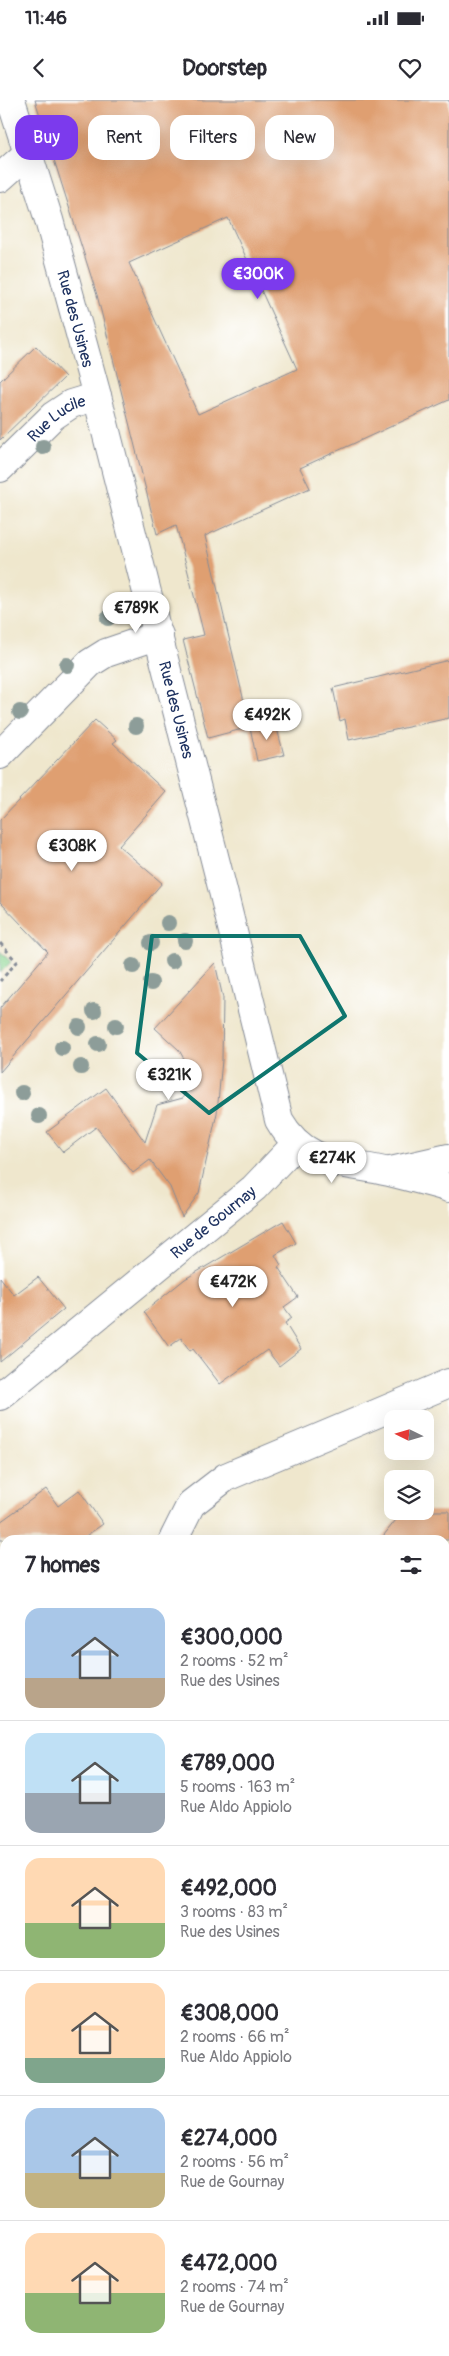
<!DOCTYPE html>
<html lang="en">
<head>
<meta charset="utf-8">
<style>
  body { margin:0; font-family:Pangolin,sans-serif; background:#f2f2f3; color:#2b2b33; height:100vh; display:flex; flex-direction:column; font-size:19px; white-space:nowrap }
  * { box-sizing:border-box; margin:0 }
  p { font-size:16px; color:#7c7c81 }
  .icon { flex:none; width:28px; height:28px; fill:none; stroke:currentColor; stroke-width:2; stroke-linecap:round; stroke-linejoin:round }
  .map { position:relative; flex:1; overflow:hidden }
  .panel { position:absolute; left:0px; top:1435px; width:450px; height:821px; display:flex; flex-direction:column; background:#fff; border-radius:15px 15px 0 0; box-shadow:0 5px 20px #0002 }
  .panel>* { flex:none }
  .banner { position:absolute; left:15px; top:15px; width:420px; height:45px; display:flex; gap:10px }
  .needle { width:32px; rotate:275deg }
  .fabs { position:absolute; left:384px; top:1310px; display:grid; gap:10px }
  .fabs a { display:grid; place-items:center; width:50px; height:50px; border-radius:10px; background:#fff; box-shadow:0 5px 20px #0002; font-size:25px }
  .price { position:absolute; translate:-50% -42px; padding:0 11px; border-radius:18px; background:#fff; color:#222; font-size:16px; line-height:32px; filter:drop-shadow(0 1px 2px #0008) }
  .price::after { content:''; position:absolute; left:50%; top:30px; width:15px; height:11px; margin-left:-8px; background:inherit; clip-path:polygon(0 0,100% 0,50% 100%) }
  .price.active { background:#7c3aed; color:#fff }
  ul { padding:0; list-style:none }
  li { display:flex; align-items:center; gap:15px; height:125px; padding:0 25px }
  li+li { border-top:1px solid #e1e1e2 }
  li span { display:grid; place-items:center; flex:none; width:140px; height:100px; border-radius:15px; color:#555 }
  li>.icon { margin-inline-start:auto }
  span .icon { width:60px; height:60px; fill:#fffc; stroke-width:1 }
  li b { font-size:21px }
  h2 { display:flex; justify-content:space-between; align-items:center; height:60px; padding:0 25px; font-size:21px }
  .pill { padding:0 18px; border-radius:15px; background:#fff; box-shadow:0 5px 20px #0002; font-size:18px; line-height:45px }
  .pill.active { background:#7c3aed; color:#fff }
  .status { display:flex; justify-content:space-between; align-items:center; height:35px; padding:0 25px; background:#fff; direction:ltr }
  .status svg { height:14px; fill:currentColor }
  header { display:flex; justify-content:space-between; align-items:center; height:65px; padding:0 25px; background:#fff; font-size:22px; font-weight:700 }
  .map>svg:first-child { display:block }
</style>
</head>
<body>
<div class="status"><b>11:46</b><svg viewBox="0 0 49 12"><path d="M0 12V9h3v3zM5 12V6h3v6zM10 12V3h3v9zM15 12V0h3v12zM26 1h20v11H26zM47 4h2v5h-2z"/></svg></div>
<header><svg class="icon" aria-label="back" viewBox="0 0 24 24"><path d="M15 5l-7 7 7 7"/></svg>Doorstep<svg class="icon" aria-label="heart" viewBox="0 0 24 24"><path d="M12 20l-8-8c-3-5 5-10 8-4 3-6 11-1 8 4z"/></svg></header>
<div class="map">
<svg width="449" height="2256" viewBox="0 0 449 2256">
  <rect width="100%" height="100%" fill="#fff"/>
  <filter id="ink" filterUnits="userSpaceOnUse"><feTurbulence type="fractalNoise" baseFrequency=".02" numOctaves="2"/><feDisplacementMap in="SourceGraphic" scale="10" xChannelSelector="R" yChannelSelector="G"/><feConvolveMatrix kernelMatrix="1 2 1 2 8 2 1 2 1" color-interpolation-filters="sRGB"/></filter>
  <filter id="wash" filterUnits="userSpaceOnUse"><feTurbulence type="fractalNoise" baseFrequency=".0096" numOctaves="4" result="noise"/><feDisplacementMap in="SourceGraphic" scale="20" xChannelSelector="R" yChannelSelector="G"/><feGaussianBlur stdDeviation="1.12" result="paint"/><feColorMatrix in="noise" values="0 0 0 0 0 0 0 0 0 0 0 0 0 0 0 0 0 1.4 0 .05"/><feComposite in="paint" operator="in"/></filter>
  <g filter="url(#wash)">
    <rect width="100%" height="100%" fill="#efe7cd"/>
    <path fill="#8cd692" stroke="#548278" d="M0,851l11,11 -11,11z"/>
    <g id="blocks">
      <path fill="#df9f71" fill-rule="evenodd" d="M35,0h414v300l-149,68 10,20 -105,48 45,191 -42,11 -25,-98 21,-5 -28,-110 -19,9 -60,-239zM228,118l69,151 -99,45 -69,-151z
        M36,246l29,31 -65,63v-59z
        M449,560v58l-100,22 -4,-21 -5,2 -7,-33z
        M95,620l22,20 -4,3 53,49 -47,54 43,37 -162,189v-64l48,-56 -48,-50v-82z
        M275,621l9,34 -27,6 -7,-34z
        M215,863l8,35 -1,62 -5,53 -18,80 -17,24 -12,-30 -20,-27 -17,13 -37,-46 -33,25 -16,-20 59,-44 39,54 12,-37 26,-7 9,-25 -13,-23 -24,-22z
        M283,1121l13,22 -21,12 6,10 -3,2 20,30 -14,10 8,11 -7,5 16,26 -22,17 -12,-16 -47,34 -27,-35 -3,2 -9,-13 -12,9 -25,-35 41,-33z
        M0,1177l14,18 24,-18 26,32 -64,53z
        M46,1389l12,17 21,-16 24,34 -23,16h-80v-18z
        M403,1411h46v29h-69z"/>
    </g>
  </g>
  <g filter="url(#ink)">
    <use href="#blocks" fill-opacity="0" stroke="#858b96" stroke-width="1"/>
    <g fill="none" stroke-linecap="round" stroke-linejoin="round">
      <defs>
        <g id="minor">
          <path id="s1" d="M11,0l38,120 48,176 126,495 56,229c27,47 64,41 110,52 20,5 40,10 60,16"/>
          <path d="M0,78l28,-25"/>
          <path id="s2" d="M0,368l53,-52 18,-12 26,-8"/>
          <path d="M0,655l90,-92 16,-10 53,-18"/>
          <path d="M391,1071l58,-13"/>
          <path id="s3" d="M0,1296l254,-208 43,-45"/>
          <path d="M173,1440l18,-36 35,-27 223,-94"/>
          <path d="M0,1498l5,7"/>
          <path d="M0,1906l5,-3"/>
          <path d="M445,1914l4,7"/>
          <path d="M0,2041l5,8"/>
          <path d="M65,2256l7,-5"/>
          <path d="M445,2256l4,-5"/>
        </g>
      </defs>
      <use href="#minor" stroke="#858b96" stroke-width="30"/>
      <path stroke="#858b96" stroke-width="3" stroke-dasharray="4 4" stroke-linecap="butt" d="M0,843l17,19 -17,19"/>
      <use href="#minor" stroke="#fff" stroke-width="28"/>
    </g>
    <g fill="#8d9d99">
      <circle cx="43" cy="347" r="8"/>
      <circle cx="108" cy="518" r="8"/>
      <circle cx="67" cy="565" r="8"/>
      <circle cx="20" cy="612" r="8"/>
      <circle cx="136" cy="626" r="8"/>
      <circle cx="168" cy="823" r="8"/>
      <circle cx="185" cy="841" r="8"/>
      <circle cx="151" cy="843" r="8"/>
      <circle cx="172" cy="861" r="8"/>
      <circle cx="133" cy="866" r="8"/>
      <circle cx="151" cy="883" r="8"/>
      <circle cx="94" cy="911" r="8"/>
      <circle cx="116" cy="926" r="8"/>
      <circle cx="79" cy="927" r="8"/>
      <circle cx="98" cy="944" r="8"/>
      <circle cx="62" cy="948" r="8"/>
      <circle cx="81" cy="967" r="8"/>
      <circle cx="22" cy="993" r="8"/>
      <circle cx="39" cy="1016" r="8"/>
    </g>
  </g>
  <path fill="none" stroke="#0f766e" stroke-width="4" stroke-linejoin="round" d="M152,836h148l45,80 -136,97 -72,-60z"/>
  <g text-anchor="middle" stroke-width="4" stroke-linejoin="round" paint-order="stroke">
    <g font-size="16" fill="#1b2f5e" stroke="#fff">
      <text dy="6" stroke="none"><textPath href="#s1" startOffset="228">Rue des Usines</textPath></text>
      <text dy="6" stroke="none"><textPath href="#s2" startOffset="76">Rue Lucile</textPath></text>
      <text dy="6" stroke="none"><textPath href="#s1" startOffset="632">Rue des Usines</textPath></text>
      <text dy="6" stroke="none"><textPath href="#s3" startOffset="275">Rue de Gournay</textPath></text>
    </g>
  </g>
</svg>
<div class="fabs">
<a><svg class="needle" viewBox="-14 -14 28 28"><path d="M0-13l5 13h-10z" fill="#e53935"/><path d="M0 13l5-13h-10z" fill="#7c7c81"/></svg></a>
<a><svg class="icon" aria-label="layers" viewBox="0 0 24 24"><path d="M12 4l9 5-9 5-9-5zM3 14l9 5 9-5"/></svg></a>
</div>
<b class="price active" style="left:258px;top:200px">€300K</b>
<b class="price" style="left:136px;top:534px">€789K</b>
<b class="price" style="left:267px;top:641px">€492K</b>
<b class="price" style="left:72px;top:772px">€308K</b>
<b class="price" style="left:169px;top:1001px">€321K</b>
<b class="price" style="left:332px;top:1084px">€274K</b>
<b class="price" style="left:233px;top:1208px">€472K</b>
<div class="banner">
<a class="pill active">Buy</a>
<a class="pill">Rent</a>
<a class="pill">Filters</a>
<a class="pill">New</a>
</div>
<section class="panel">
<h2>7 homes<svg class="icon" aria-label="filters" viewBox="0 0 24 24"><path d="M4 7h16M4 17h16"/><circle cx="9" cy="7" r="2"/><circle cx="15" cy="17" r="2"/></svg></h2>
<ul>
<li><span style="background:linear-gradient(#a9c7e8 70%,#b9a48a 0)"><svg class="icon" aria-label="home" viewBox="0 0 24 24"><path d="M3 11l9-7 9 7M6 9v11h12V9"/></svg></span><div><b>€300,000</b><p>2 rooms · 52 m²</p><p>Rue des Usines</p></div></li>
<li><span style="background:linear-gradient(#bfe0f5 60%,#9aa5b1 0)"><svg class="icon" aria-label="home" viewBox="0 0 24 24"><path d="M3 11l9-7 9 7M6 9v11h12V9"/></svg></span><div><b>€789,000</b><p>5 rooms · 163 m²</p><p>Rue Aldo Appiolo</p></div></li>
<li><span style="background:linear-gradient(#ffd9b3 65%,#8fb573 0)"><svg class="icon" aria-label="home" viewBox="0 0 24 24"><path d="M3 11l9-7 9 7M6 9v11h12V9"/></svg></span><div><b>€492,000</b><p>3 rooms · 83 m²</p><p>Rue des Usines</p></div></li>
<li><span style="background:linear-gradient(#ffd9b3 75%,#7fa58c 0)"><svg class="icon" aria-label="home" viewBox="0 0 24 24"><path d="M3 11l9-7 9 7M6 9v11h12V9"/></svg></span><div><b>€308,000</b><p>2 rooms · 66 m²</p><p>Rue Aldo Appiolo</p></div></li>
<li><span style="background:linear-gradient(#a9c7e8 65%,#c2b280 0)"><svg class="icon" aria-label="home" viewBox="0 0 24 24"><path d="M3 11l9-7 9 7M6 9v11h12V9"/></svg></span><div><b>€274,000</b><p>2 rooms · 56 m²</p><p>Rue de Gournay</p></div></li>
<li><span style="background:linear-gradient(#ffd9b3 60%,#8fb573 0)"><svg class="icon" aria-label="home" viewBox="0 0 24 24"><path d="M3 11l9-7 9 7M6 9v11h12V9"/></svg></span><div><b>€472,000</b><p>2 rooms · 74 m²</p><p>Rue de Gournay</p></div></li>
</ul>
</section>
</div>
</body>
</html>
